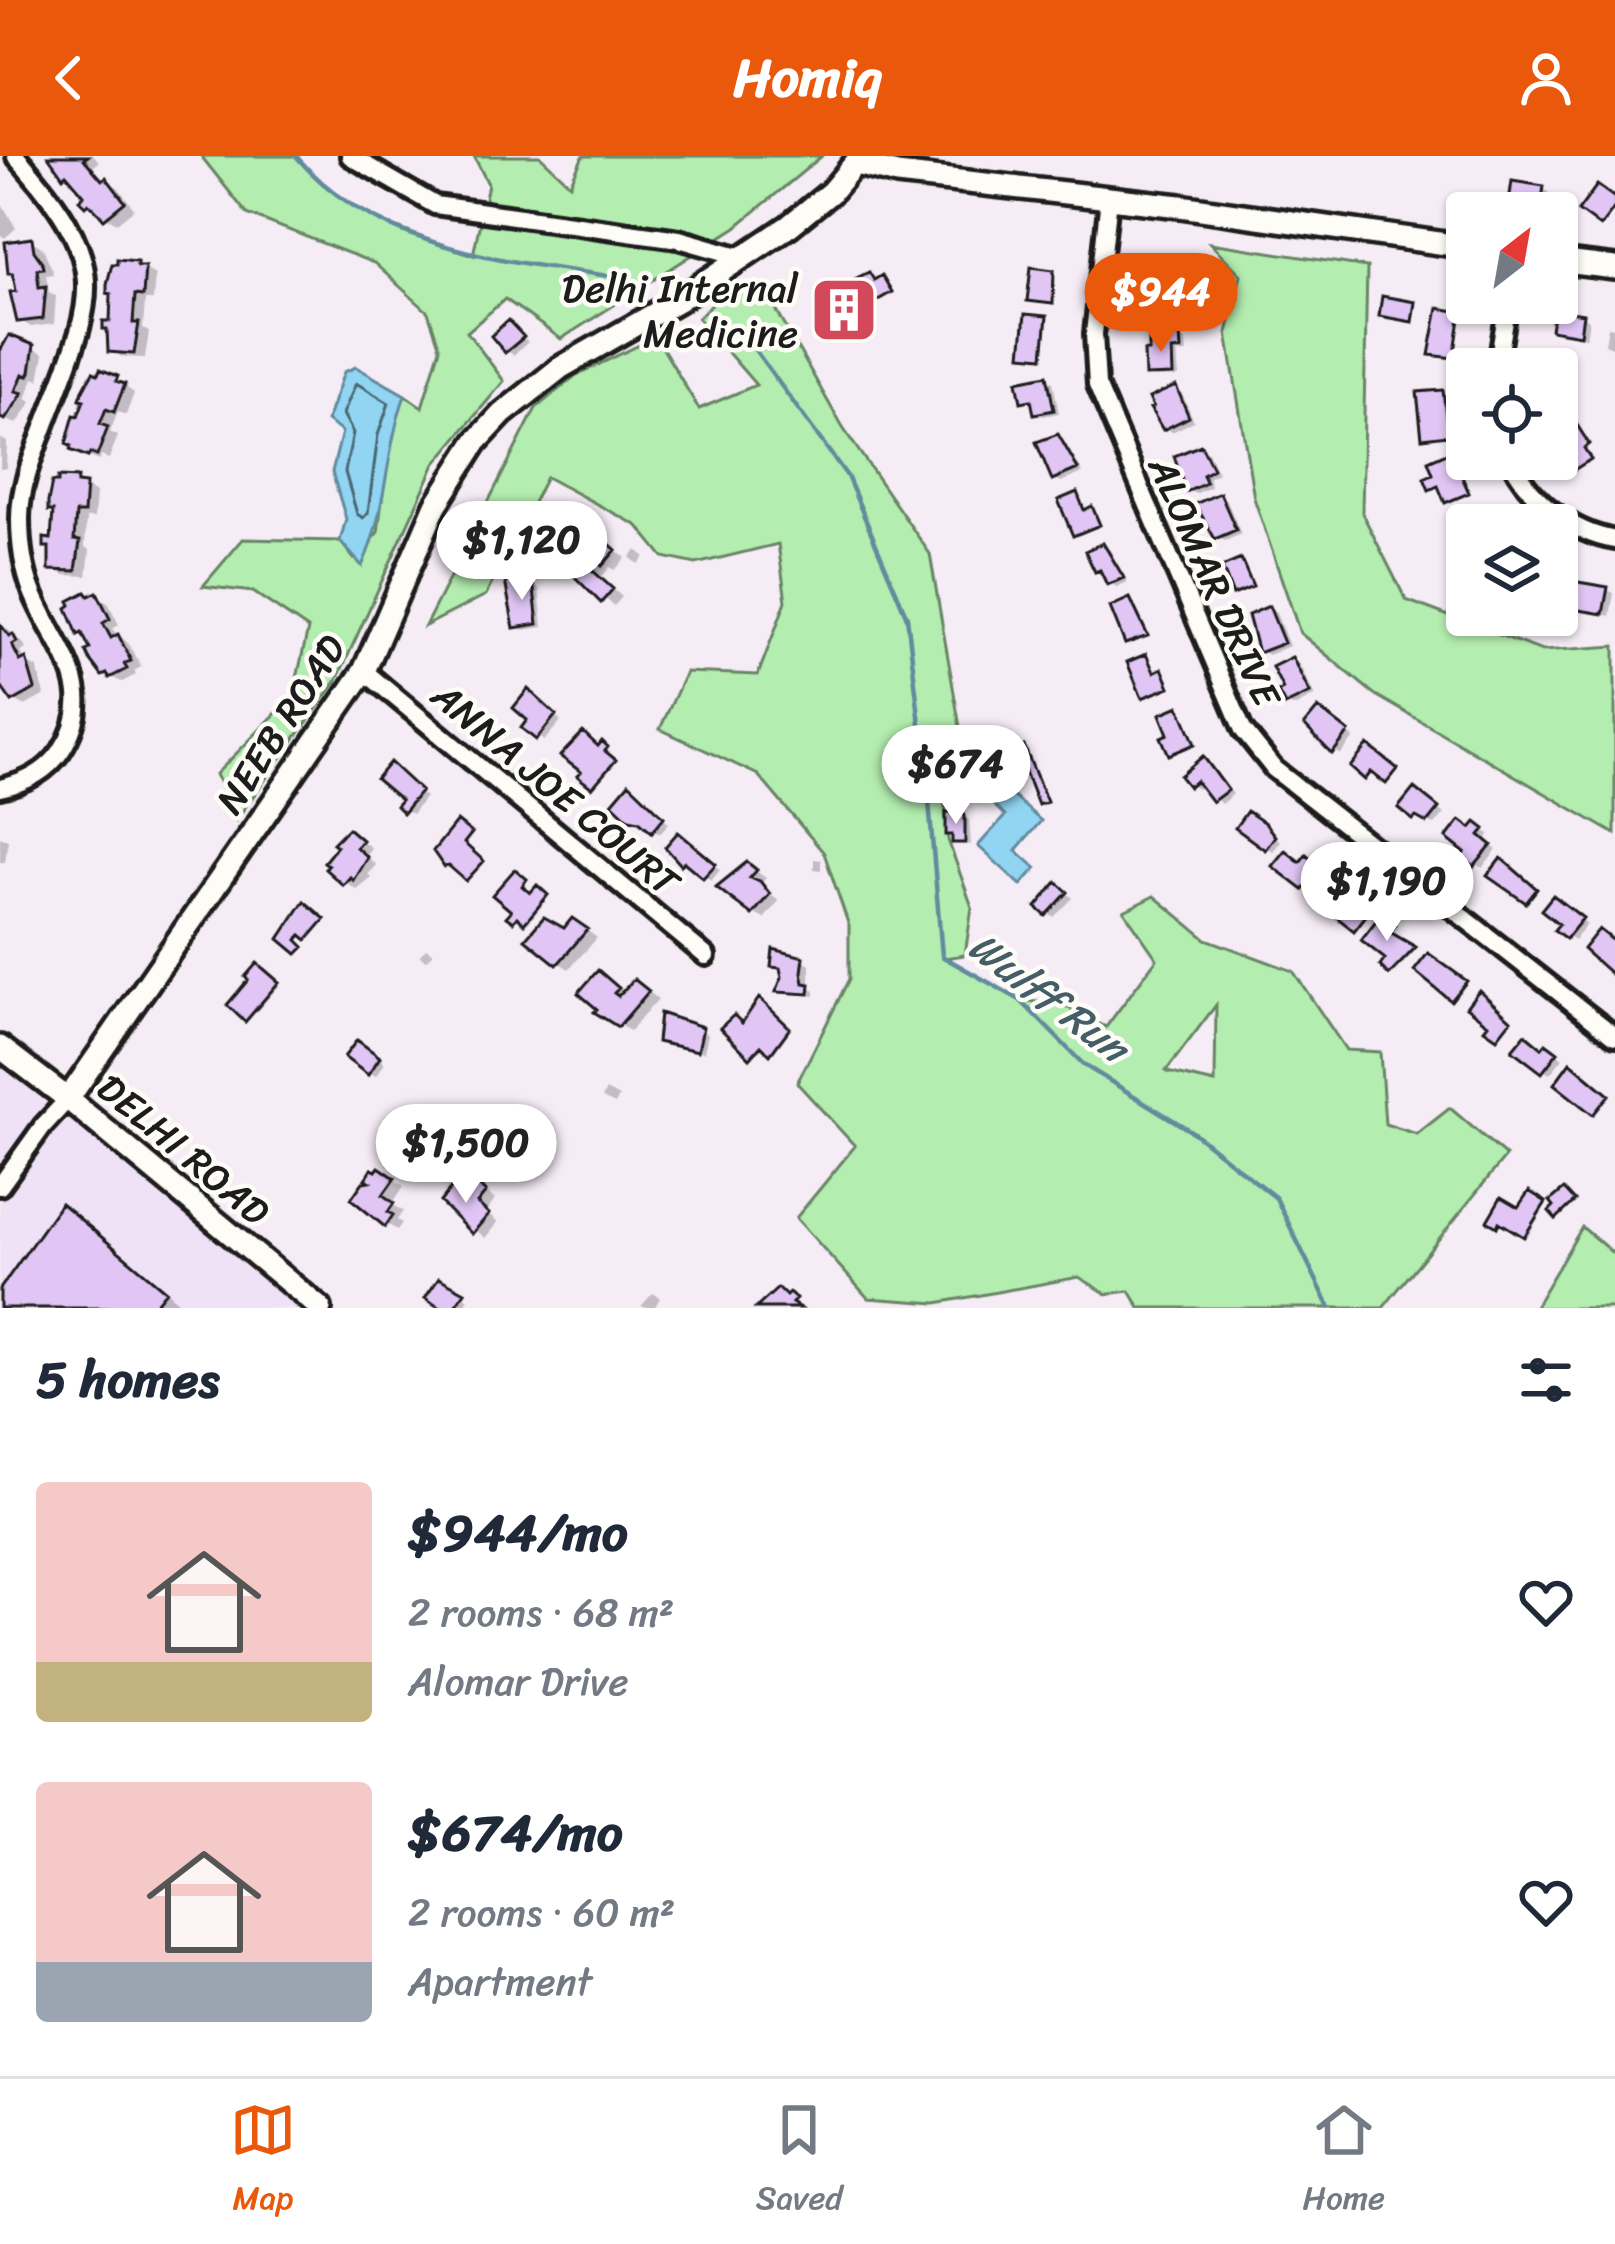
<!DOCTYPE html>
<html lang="en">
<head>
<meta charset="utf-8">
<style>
  body { margin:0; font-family:Sriracha,sans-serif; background:#f6f6f7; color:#1f2937; height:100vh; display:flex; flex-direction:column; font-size:45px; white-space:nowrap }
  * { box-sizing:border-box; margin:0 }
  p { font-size:39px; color:#747a83 }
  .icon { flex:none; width:66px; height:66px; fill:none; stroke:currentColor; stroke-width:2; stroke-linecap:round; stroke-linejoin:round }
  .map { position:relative; height:1152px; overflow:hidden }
  .drawer { display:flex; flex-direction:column; background:#fff; flex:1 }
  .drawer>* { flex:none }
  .needle { width:78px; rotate:31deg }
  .tools { position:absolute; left:1446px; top:36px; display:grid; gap:24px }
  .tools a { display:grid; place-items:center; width:132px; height:132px; border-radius:12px; background:#fff; box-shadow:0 3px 9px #0004; font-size:60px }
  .price { position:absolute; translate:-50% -102px; padding:0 27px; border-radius:42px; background:#fff; color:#222; font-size:39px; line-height:78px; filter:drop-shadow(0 3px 6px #0008) }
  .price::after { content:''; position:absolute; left:50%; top:72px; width:36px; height:27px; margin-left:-18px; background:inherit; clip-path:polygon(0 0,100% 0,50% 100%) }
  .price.on { background:#ea580c; color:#fff }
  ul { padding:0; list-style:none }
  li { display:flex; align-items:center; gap:36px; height:300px; padding:0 36px }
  li span { display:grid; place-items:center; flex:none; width:336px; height:240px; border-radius:12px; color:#555 }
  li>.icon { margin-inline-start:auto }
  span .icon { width:144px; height:144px; fill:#fffc; stroke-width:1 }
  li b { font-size:51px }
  h2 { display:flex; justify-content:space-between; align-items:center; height:144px; padding:0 36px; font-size:51px }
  header { display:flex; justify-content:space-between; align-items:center; height:156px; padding:0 36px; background:#ea580c; color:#fff; font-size:54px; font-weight:800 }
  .menu { display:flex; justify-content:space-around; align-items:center; height:168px; border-top:3px solid #e0e1e3; background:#fff; font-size:33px; color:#747a83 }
  .menu a { display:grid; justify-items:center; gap:6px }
  .menu .on { color:#ea580c }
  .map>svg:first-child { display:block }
</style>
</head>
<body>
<header><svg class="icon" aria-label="back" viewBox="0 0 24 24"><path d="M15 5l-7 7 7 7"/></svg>Homiq<svg class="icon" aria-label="person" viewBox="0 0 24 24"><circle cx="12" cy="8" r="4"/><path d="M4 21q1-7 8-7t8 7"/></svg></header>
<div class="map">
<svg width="1615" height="1152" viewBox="0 0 1615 1152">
  <rect width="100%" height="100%" fill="#f5ecf6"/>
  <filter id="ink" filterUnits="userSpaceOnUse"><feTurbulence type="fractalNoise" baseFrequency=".00833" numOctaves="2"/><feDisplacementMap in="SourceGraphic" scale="24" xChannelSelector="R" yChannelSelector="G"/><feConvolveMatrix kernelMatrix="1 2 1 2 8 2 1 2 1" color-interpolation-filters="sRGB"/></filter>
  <g filter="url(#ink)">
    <path fill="#efe1f6" d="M0,891l320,261h-320z"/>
    <path fill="#b4edb0" stroke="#688466" stroke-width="3" fill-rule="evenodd" d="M201,0h95c49,58 107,75 177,99l15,-71 -14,-28h66l30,28 13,-28h239l-86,71 -175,112 -56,-40 -38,33 37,49 -69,83 -99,218 -100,138 -20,-46 77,-78 15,-67 -55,-37 -50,-6 40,-47 97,2 14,18 24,-27 12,-95 15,-42 17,12 18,-59 -12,-36 -54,-49 -127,-49z
      M1210,87l157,24 -5,246 44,87 136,51 73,-5v188l-241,-140 -74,-61 -46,-135 -27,-165 14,-58z
      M762,129l81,143 87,126 31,179 -18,46 5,61 24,67 -7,48 -21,3 76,42 42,5 44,22 51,-68 -33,-48 30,-15 52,43 87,32 53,79 34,2 5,72 32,10 33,-26 56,48 -123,152h-243l-10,-17 -23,3 -28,-17 -142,26 -69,-5 -72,-80 59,-72 -58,-63 52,-104v-53l-25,-73 -66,-78 -98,-46 26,-57 72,3 28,-74 -8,-57 -82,20 -33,-7 -25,-31 -92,-49 -60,118 -61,31 111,-218 39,-32 81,-39 43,72 57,-24 -58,-67 28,-28zM1216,849l-1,78 -48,-11 -1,-1z
      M1582,1071l33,28v53h-81z"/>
    <path fill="#91d5f3" stroke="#628b9d" stroke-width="3" d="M356,211l49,28c-20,57 -18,117 -43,171l-22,-25 6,-22 -14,-47 10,-40 -15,-11 17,-49z
      M1005,633l36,32 -25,29 20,18 -15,17 -43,-39 27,-30 -13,-13z"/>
    <path fill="#0003" d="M51,0h44l4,6 -6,5 13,14 12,6 16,22 -17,14 -11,-6 -19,-13 1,-8 -23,-21z
      M1543,33l6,3 -2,16 -35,-7z
      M0,44l16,28 -11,10 -5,-3z
      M32,85l11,7 9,21 1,5 -7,1 3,17 7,4 -2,28 -23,3 -11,-7 -3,-45z
      M136,108l19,11 -2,25h-8l-2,29 6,3 -4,26 -23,-1 -11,-7 1,-26z
      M885,124l8,14 -55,28 37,-39z
      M1166,136l6,4 -2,24 -24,-6z
      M1460,159l-4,43 -22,-4z
      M1582,160l7,4 -3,17 -32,-8z
      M1046,163l-1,37 -19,-1z
      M509,168l19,18 -14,13 -7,-4z
      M1608,171l7,1v20l-10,-4z
      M1179,182l7,3 1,12h-10l2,24 -24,1 -6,-3z
      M33,192l11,6 -5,26 -5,-2 -8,21 6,3 -15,22 -17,-6v-58z
      M101,217l27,12 -1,3 7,5 -8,22 -8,-3 -8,20 8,4 -9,23 -8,-3 -1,5 -16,-6 -5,-35z
      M1046,223l7,3 6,31 -16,3 -7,-4 -2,-9 -11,-3z
      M1176,234l6,4 12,27 -22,11 -7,-4z
      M1057,281l7,4 19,32 -22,9 -7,-4z
      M0,282l7,4 -1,26 -6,1z
      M1201,292l7,4 10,21 -10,5 3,9 -16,7 -6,-4z
      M77,325l19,12 -2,25h-8l-1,29 5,3 -3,26 -23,-1 -12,-7 2,-26z
      M1220,341l7,4 14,33 -16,7 -7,-4z
      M1480,354l2,2 11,13h-24l-2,-3z
      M598,381l28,21 -11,12 -5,-3 -9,11 21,19 -8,9 -44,-38z
      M1103,390l7,4 18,32 -12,5 -19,-17z
      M636,394l9,7 -7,7 -8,-7z
      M514,427l25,5 4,39 -20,3 -6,-4z
      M1607,434l7,3 -4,23 -40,-10z
      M96,440l12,6 11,23 -7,4 17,15 12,23 -7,4 2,4 -14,7 -18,-8 -17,-37 -7,-4 12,-35z
      M1269,453l7,4 13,33 -21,9 -7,-4z
      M0,467l24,21 2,5 -5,3 5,10 11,6 8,27 -20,11 -11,-7 -14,-21z
      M1292,504l7,4 16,32 -21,11 -7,-4z
      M535,540l26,25 -17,20 -19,-14z
      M1325,559l29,23 -14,17 -32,-30z
      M1001,581l16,15 2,14 -6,3 -8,-6 -25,10 -6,-4z
      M1203,604l30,34 -12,10 -18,-19 -6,4 -6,-4z
      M397,613l28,28 -13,17 -7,-4z
      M636,635l33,32 -9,10 -30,-16z
      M957,635l9,2v8l-9,-1z
      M1421,640l23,18 -9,11 -20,-7z
      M962,659l7,4 2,26 -16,-4z
      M1255,663l25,22 -7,10 -6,-3z
      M1477,670l13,8 -5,7 12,9 -14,18 -17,-12z
      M0,680l8,4 -3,22h-5z
      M359,682l12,10 -6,7 11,10 -8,9 3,3 -15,12 -11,-7 -13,-17z
      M685,684l35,29 -9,11 -39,-27z
      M814,703l7,1v10l-7,-1z
      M747,709l19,13 -7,8 20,15 -15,18 -11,-6z
      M516,717l11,9 -5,7 9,7 6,-7 11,9 -20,25 -8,-6 -3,4 -6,-5z
      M1064,734l9,8 -19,19 -6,-3z
      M1561,747l26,21 -13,16 -6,-4z
      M1382,762l14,10 -6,7 26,15 -23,24 -9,-9 6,-6z
      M584,772l13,10 -28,31 -11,-7 6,-30z
      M426,792l7,5 -6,7 -7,-4z
      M803,804l7,4v24l5,3v5l-35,-5 5,-14 -11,-11z
      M258,811l22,18 -31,35 -18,-15z
      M609,824l16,13 20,-4 13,10 -28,32 -21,-11z
      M760,846l30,29 -16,22 -9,-7 -11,11 -11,-31z
      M701,874l7,4 -4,18 -43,-11z
      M364,892l21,15 -9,13 -7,-4z
      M1553,894l10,8 -13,16 -7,-4v-19z
      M606,934l13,7 -4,7 -13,-6z
      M380,1015l24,15 -12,18 11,7 -6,9 5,3 -5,7 -10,-6z
      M484,1034l11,10 -9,12 12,10 -13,16 -41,-36z
      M1530,1039l16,10 -18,31 -25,-15 -3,4 -9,-5 28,-9z
      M76,1060l103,86 -5,6h-174v-13z
      M440,1126l29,17 -6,9h-18z
      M653,1137l7,5 -6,10 -13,-2z"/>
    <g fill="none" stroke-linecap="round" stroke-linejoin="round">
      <path stroke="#4b6672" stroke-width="3" d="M356,227l33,20 -11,32 -10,78 -5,5 -6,-4 -12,-42 8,-39 -10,-19z"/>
      <path stroke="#628b9d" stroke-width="4.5" d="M296,0c78,93 206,104 319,121
        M739,172l108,148 60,141 21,173 14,166 78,44 64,65 110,68 82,65 54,110"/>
    </g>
    <path fill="#e1c6f5" stroke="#1c1c1c" stroke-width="3" d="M48,0h40l-4,3 18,21 4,-3 19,25 -21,17 -16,-16 -3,3 -6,-6 5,-5 -18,-21 -3,3z
      M1512,25l32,5 -3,21 -32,-5z
      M1597,29l18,13v9l-15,20 -22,-16z
      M32,82l2,13 8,11 1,6 -6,1 2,18 7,-1 -3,33 -26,3 -7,-30 6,-1 -3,-18h-5l-3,-31z
      M117,103l20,2v5h8l-2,30 -8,-1 -2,28h6l-5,31 -26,-2 -1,-23h-4v-8h7l1,-27 -4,-1v-9l5,-20h5z
      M1031,111l23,3 -1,34 -26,-3z
      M869,116l5,8 8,-5 10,17 -56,32 -16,-28z
      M1146,130l21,3 -4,29 -20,-2z
      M1382,140l33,6 -3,20 -33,-6z
      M1438,152l23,4 -7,46 -25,-3z
      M1554,153l29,5 -3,21 -29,-5z
      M1025,158l22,2 -4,41 -22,-2z
      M508,164l16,17 -19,16 -14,-17z
      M1180,178l1,16 -9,1 1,24 -28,1 -1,-25h5v-15z
      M9,179l25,10 -4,27 -2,4 -5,-2 -7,17 7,2 -18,27 -5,-2v-67z
      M100,213l18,7 -2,5 9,3 -11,28 -8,-3 -6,15 8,3 -11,29 -7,-3 -2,4 -18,-7 1,-4 -5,-2 8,-29 4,1 6,-16 -4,-1 3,-9 10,-18 5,2z
      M1047,219l7,35 -20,4 -3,-14 -10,2 -4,-21z
      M1176,230l13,31 -26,13 -13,-22 3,-1 -4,-9z
      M1443,234l5,45 -26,3 -5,-46z
      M1572,261l17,27 -5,4 7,11 -17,11 -17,-27v-16z
      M1058,278l20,35 -26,11 -16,-38z
      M1201,289l12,24 -10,6 3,8 -20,9 -12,-36z
      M1451,295l18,42 -24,10 -7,-17 -9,4 -5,-12 9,-4 -5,-13z
      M58,321l20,1 -1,5 9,1 -2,29h-8l-2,27 6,1 -4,30 -27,-1v-23h-5v-9l7,1 2,-28h-5v-9l4,-20h6z
      M1077,336l7,18 8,-4 8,19 -27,11 -15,-36z
      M1220,337l16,37 -21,9 -20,-35z
      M597,377l19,17 -14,16 -4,-4 -6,8 21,19 -12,14 -35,-35z
      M1103,387l21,35 -17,7 -7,-15 -5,2 -10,-21z
      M1241,403l12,28 -20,8 -11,-28z
      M514,424l1,4 18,-3 5,43 -24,4 -9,-47z
      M1572,425l36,6 -5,27 -36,-6z
      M86,436l3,4 8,-4 13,27 -7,4 8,15 7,-4 13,27 -7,3 3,5 -18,9 -2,-4 -5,2 -12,-16 -4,-9 4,-2 -8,-16 -4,2 -11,-27 4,-3 -2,-4z
      M1130,442l18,38 -23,8 -15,-37z
      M1269,450l15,37 -26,10 -10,-38z
      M0,468l9,12 4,-2 4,8 -5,3 8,16 6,-3 9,31 -23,13 -12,-17z
      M1146,498l8,18 8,-4 8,19 -28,11 -15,-36z
      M1292,501l18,36 -25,12 -7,-13 5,-3 -11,-22z
      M528,533l28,26 -20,25 -15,-12 6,-8 -14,-12z
      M1179,550l16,38 -26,11 -8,-18 7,-3 -8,-20z
      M1318,552l31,24 -17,22 -28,-29z
      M583,576l15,14 4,-5 6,6 -3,4 11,9 -24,28 -15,-12 4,-4 -21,-16z
      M1002,578l4,11 3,-1 5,19 -11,4 -3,-8 -29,12 -8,-21 19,-13z
      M1368,589l30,24 -12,15 -15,-12 -6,8 -15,-13z
      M1024,590l23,56 -9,3 -22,-56z
      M1203,600l25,34 -16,12 -16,-21 -7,6 -9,-11z
      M390,606l31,29 -18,22 -7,-7 5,-6 -25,-21z
      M629,627l35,34 -12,15 -13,-11 -10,-2 -17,-16z
      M1414,632l25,20 -12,15 -11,-6 -3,3 -15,-12z
      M1247,655l18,12 10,13 -10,14 -30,-22z
      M946,656h17l2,4v27h-13v-8h-6z
      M1460,664l11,8 5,-6 9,7 -5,6 12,10 -18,22 -12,-10 3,-4 -19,-15z
      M457,665l15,12 -8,10 20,18 -18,20 -17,-15 -5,1 -11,-16z
      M348,672l14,12 -6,7 11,10 -14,23 -3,-3 -7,8 -18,-16 3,-4 -4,-3 13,-16 -4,-3z
      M678,676l38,32 -13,14 -19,-16 -3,3 -16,-18z
      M1285,694l15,12 6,-8 15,13 -18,23 -31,-24z
      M1501,702l36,31 -11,14 -39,-27z
      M747,706l10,8 -7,8 10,3 10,13 -18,21 -36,-28z
      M515,713l12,10 -5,7 8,7 7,-8 11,10 -24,29 -7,-7 -4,5 -7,-5 5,-6 -19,-16z
      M1334,720l16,12 -5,7 23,18 -14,18 -39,-31z
      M1057,726l11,10 -22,24 -10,-9z
      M1553,739l30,23 -17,21 -12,-9 5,-6 -18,-14z
      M304,745l21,18 -18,21 -6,-5 -4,5 7,7 -7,7 -18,-15z
      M1381,758l15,11 -6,7 26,15 -27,28 -9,-9 5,-7 -24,-19z
      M544,761l20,11 8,-10 16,11 -31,36 -32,-26z
      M1599,773l16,13 -2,34 -30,-27z
      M773,793l31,8 -2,15 2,11 6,1 -1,10 -33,-2 6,-15 -2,-9 -9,-1z
      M1428,797l39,28 -16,20 -37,-30z
      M257,807l22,19 -34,40 -18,-17 21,-25 -3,-3z
      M598,814l21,18 -5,5 4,3 16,-17 15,12 -31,36 -24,-15 3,-3 -19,-16z
      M1479,834l32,30 -14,18 -13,-9 4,-5 -22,-17z
      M759,842l31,30 -20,27 -9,-9 -11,12 -30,-30 14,-13 8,8z
      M660,857l43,14 -5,24 -41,-9z
      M1525,878l17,14 4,-5 12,9 -16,21 -30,-23z
      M357,884l23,17 -12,18 -24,-18z
      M1570,906l39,33 -16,20 -39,-31z
      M379,1011l16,11 -12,17 11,8 -6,9 5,3 -8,12 -34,-28 12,-17 6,-1 -4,-2 7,-10 4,2z
      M472,1024l14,12 -9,11 12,11 -17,20 -32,-32 14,-17 9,7z
      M1564,1033l11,12 -19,18 -7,-8 5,-5 -4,-5z
      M1529,1035l17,11 -22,35 -25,-15 -2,5 -10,-6 14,-24 17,10z
      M61,1047l105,88 -14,17h-152v-19z
      M439,1122l26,14 -11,16h-14l-15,-10z
      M778,1132l8,8 3,-3 7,6 -4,4 8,5h-44z"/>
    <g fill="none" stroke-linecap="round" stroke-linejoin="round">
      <defs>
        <path id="minor" d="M350,0l85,49 244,34 63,18
          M1109,42l-15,136 3,51 146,345 31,39 341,267
          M1497,213l11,-66
          M1510,303c20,41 60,73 105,81
          M364,515l342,285
          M0,632c25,-5 46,-15 61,-37 42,-64 -7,-103 -29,-160 -9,-23 -12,-48 -12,-73 0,-30 12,-60 23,-88 49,-131 75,-159 -27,-274
          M0,1030l43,-60 25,-27"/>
        <path id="tertiary" d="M856,8l41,10 283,32 287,41
          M1557,105l58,7
          M0,891l68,52 252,209
          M68,943l296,-428 72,-166 40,-63 26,-28 58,-46 117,-67 112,-75 42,-34 30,-36"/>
      </defs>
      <use href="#minor" stroke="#1c1c1c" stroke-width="26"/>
      <use href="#tertiary" stroke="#1c1c1c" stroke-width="30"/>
      <use href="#minor" stroke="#fdfcf7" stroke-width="16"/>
      <use href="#tertiary" stroke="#fdfcf7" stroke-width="21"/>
    </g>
  </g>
  <defs>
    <symbol id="building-square" viewBox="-11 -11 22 22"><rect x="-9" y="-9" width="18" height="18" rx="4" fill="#d1495b" stroke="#fdfcf7"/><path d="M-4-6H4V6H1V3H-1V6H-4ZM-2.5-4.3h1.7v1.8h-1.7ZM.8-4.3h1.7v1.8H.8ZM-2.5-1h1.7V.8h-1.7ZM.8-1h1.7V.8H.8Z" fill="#fff"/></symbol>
  </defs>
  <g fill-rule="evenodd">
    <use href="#building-square" x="806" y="116" width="76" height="76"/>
  </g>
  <g text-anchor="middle" stroke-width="9" stroke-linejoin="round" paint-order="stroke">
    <g font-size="39" fill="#1c1c1c" stroke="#fdfcf7" text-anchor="end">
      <text x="798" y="146">Delhi Internal<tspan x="798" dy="45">Medicine</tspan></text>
    </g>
    <g font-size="39" fill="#1c1c1c" stroke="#fdfcf7">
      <text transform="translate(1215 425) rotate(66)" y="14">ALOMAR DRIVE</text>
      <text transform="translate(280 568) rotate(-57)" y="14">NEEB ROAD</text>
      <text transform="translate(556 632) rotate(40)" y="14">ANNA JOE COURT</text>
      <text transform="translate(184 993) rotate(40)" y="14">DELHI ROAD</text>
    </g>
    <g font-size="42" font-style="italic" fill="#455d67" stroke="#fdfcf7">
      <text transform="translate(1049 840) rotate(37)" y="15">Wulff Run</text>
    </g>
  </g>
</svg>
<div class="tools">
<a><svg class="needle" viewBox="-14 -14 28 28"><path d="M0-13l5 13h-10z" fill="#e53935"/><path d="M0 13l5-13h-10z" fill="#747a83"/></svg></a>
<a><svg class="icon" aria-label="locate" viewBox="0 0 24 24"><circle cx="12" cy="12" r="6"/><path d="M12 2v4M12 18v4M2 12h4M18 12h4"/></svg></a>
<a><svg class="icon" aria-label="layers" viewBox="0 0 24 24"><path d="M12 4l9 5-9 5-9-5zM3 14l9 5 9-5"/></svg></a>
</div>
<b class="price on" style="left:1161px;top:199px">$944</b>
<b class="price" style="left:522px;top:447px">$1,120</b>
<b class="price" style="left:956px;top:671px">$674</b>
<b class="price" style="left:1387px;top:788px">$1,190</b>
<b class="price" style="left:466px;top:1050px">$1,500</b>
</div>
<section class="drawer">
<h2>5 homes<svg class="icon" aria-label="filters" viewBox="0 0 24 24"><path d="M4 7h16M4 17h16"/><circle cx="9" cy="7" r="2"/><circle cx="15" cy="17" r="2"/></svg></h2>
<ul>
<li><span style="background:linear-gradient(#f6c9c9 75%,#c2b280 0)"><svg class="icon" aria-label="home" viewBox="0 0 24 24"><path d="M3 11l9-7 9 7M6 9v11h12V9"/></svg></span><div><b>$944/mo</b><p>2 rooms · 68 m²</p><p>Alomar Drive</p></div><svg class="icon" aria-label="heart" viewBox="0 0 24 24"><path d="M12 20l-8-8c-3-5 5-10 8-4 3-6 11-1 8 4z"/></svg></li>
<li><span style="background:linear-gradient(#f6c9c9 75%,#9aa5b1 0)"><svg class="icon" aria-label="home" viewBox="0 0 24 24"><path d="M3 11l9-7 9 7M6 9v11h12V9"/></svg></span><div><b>$674/mo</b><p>2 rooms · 60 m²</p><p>Apartment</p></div><svg class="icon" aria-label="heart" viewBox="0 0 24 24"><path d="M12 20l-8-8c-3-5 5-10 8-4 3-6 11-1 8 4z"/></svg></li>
</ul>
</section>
<nav class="menu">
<a class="on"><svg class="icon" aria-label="map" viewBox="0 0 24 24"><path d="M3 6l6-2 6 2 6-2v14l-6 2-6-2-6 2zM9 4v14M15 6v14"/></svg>Map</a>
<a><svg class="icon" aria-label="saved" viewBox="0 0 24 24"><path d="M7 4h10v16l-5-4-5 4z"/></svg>Saved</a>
<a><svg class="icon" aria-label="home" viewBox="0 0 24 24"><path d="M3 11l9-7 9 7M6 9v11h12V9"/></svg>Home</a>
</nav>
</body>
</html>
